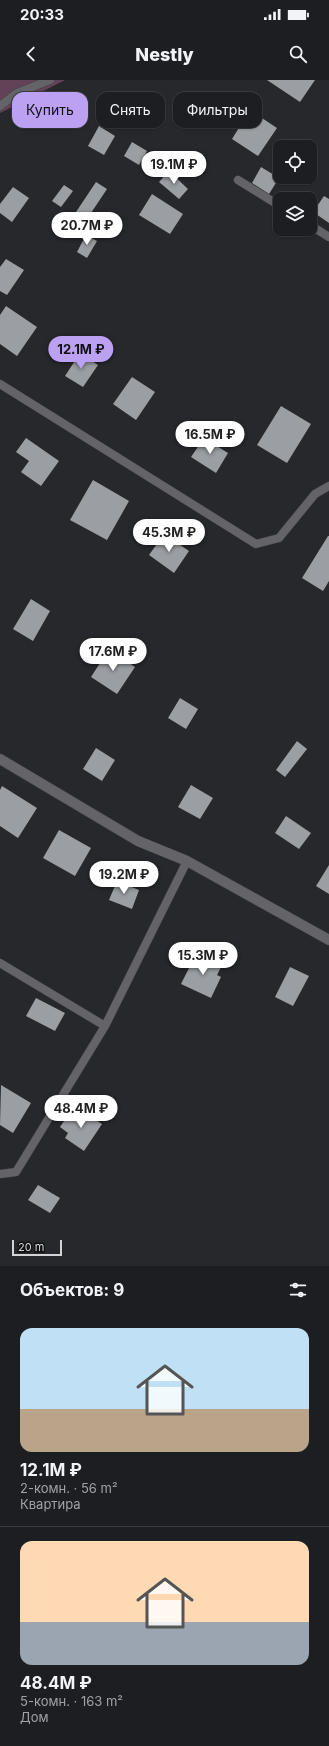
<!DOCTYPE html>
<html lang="ru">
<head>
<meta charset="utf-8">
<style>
  body { margin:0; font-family:Inter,sans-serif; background:#2a2b2e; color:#f1f3f6; height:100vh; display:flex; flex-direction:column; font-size:15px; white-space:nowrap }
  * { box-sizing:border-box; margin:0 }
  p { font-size:13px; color:#a0a2a5 }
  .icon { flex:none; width:22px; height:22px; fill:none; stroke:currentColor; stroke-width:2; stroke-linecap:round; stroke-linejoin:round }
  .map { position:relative; height:1186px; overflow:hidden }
  .details { display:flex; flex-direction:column; background:#1d1e21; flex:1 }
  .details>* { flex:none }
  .guide { position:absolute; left:12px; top:12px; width:305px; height:36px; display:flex; gap:8px }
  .fabs { position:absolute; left:273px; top:60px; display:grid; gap:8px }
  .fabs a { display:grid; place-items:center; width:44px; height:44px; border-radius:8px; background:#1d1e21; box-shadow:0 1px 3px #0004,0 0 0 1px #3b3c3f; font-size:20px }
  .scale { position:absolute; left:12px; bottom:10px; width:50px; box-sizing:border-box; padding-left:4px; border:2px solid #d4d4d7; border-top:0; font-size:11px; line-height:14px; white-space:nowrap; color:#d4d4d7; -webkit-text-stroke:3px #111112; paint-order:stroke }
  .price { position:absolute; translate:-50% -34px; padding:0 9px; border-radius:14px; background:#fff; color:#222; font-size:13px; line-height:26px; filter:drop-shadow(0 1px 2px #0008) }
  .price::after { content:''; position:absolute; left:50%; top:24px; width:12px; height:9px; margin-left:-6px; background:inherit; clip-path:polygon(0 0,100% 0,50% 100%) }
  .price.on { background:#bca0f2; color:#111 }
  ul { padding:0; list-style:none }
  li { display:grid; align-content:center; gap:8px; height:212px; padding:0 20px }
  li+li { border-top:1px solid #3b3c3f }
  li span { display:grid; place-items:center; height:124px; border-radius:12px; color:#555 }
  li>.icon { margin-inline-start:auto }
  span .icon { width:72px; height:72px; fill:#fffc; stroke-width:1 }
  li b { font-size:17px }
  h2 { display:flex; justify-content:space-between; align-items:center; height:48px; padding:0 20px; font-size:17px }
  .pill { padding:0 14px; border-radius:12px; background:#1d1e21; box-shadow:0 1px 3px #0004,0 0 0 1px #3b3c3f; font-size:14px; line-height:36px }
  .pill.on { background:#bca0f2; color:#111 }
  .status { display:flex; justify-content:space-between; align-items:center; height:28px; padding:0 20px; background:#1d1e21; direction:ltr }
  .status svg { height:11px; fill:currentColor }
  header { display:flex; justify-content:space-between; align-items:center; height:52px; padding:0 20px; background:#1d1e21; font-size:18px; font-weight:800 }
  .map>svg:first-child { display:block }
</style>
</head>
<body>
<div class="status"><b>20:33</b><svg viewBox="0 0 49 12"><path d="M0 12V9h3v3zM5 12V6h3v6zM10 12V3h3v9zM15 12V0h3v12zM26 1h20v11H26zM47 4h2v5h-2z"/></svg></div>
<header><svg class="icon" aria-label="back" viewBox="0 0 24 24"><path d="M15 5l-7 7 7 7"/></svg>Nestly<svg class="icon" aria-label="search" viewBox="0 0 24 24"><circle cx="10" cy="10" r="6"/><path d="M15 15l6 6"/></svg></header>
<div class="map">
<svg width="329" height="1186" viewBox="0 0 329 1186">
  <rect width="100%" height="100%" fill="#27282c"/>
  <path fill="#634257" d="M0,0h65l-65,33z"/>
  <path fill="#9b9ea2" d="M267,0h48l-15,22z
    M250,30l27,18 -19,28 -26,-17z
    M99,46l16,10 -11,19 -16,-9z
    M132,62l15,9 -8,14 -15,-9z
    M261,87l18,11 -10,16 -17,-11z
    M169,91l19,18 -9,10 -20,-17z
    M96,102l11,7 -22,33 -11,-7z
    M64,105l9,6 -12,16 -9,-6z
    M13,107l16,11 -17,24 -12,-9v-9z
    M152,114l31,20 -13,20 -31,-19z
    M324,116l5,3v24l-16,-11z
    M86,155l11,6 -10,17 -10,-6z
    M6,179l18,11 -17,25 -7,-4v-24z
    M6,226l31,21 -20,29 -17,-12v-29z
    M80,273l18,12 -15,22 -18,-11z
    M132,297l23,15 -19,28 -23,-16z
    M281,326l30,18 -24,39 -30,-18z
    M26,358l33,23 -18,25 -20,-14 8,-11 -13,-9z
    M204,358l24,15 -12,20 -25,-16z
    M93,400l36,21 -22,39 -37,-20z
    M164,454l25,17 -15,22 -25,-18z
    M328,456h1v45l-6,10 -21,-13z
    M31,519l19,12 -17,30 -20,-12z
    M109,569l26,18 -18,27 -26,-17z
    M180,618l18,11 -12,20 -18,-11z
    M297,661l10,8 -22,28 -9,-7z
    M96,668l19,12 -13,21 -19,-12z
    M191,705l22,13 -13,21 -22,-12z
    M2,706l35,22 -19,30 -18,-12v-36z
    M286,736l25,17 -12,16 -24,-16z
    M59,750l32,18 -16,28 -32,-18z
    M329,785v29l-13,-8z
    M117,801l22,9 -7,19 -23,-9z
    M200,875l22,10 -5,10 4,2 -10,21 -30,-14 11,-22 3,2z
    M290,887l19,9 -16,30 -18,-9z
    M36,918l29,15 -10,18 -29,-15z
    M1,1005l30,18 -18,30 -13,-8z
    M79,1029l23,15 -18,27 -19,-13 3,-5 -8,-6 10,-15 4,4z
    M38,1105l22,13 -10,15 -22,-13z"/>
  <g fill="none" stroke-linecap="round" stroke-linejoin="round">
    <defs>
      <path id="service" d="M0,26l17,-13 33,-13
        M238,100l42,26
        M310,145l19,12
        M0,304l256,160 23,-6 36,-44 14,-8
        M0,883l105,63
        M0,1094l16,-2 89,-146 82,-165"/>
      <path id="minor" d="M0,679l138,82 49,20 142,79"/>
    </defs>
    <use href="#service" stroke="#434347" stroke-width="9"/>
    <use href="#minor" stroke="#434347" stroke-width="11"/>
    <use href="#service" stroke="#636368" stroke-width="8"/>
    <use href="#minor" stroke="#636368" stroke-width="10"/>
  </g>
</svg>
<div class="fabs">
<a><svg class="icon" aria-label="locate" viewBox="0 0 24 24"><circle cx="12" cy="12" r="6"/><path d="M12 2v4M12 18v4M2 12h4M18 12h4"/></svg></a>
<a><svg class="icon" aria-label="layers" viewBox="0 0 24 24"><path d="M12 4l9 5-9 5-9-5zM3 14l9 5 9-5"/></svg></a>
</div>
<div class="scale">20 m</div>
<b class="price" style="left:174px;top:105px">19.1M ₽</b>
<b class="price" style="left:87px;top:166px">20.7M ₽</b>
<b class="price on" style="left:81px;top:290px">12.1M ₽</b>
<b class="price" style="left:210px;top:375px">16.5M ₽</b>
<b class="price" style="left:169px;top:473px">45.3M ₽</b>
<b class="price" style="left:113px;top:592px">17.6M ₽</b>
<b class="price" style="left:124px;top:815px">19.2M ₽</b>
<b class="price" style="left:203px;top:896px">15.3M ₽</b>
<b class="price" style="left:81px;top:1049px">48.4M ₽</b>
<div class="guide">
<a class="pill on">Купить</a>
<a class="pill">Снять</a>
<a class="pill">Фильтры</a>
</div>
</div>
<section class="details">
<h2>Объектов: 9<svg class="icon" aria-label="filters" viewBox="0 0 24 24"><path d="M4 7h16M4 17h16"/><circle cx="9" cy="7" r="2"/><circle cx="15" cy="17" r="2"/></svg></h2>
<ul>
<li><span style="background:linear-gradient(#bfe0f5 65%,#b9a48a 0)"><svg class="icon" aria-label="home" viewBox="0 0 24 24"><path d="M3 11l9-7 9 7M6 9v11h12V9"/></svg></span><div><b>12.1M ₽</b><p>2-комн. · 56 m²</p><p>Квартира</p></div></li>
<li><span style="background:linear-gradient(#ffd9b3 65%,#9aa5b1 0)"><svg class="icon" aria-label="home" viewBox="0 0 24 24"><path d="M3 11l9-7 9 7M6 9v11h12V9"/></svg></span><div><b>48.4M ₽</b><p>5-комн. · 163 m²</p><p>Дом</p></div></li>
</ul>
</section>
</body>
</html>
